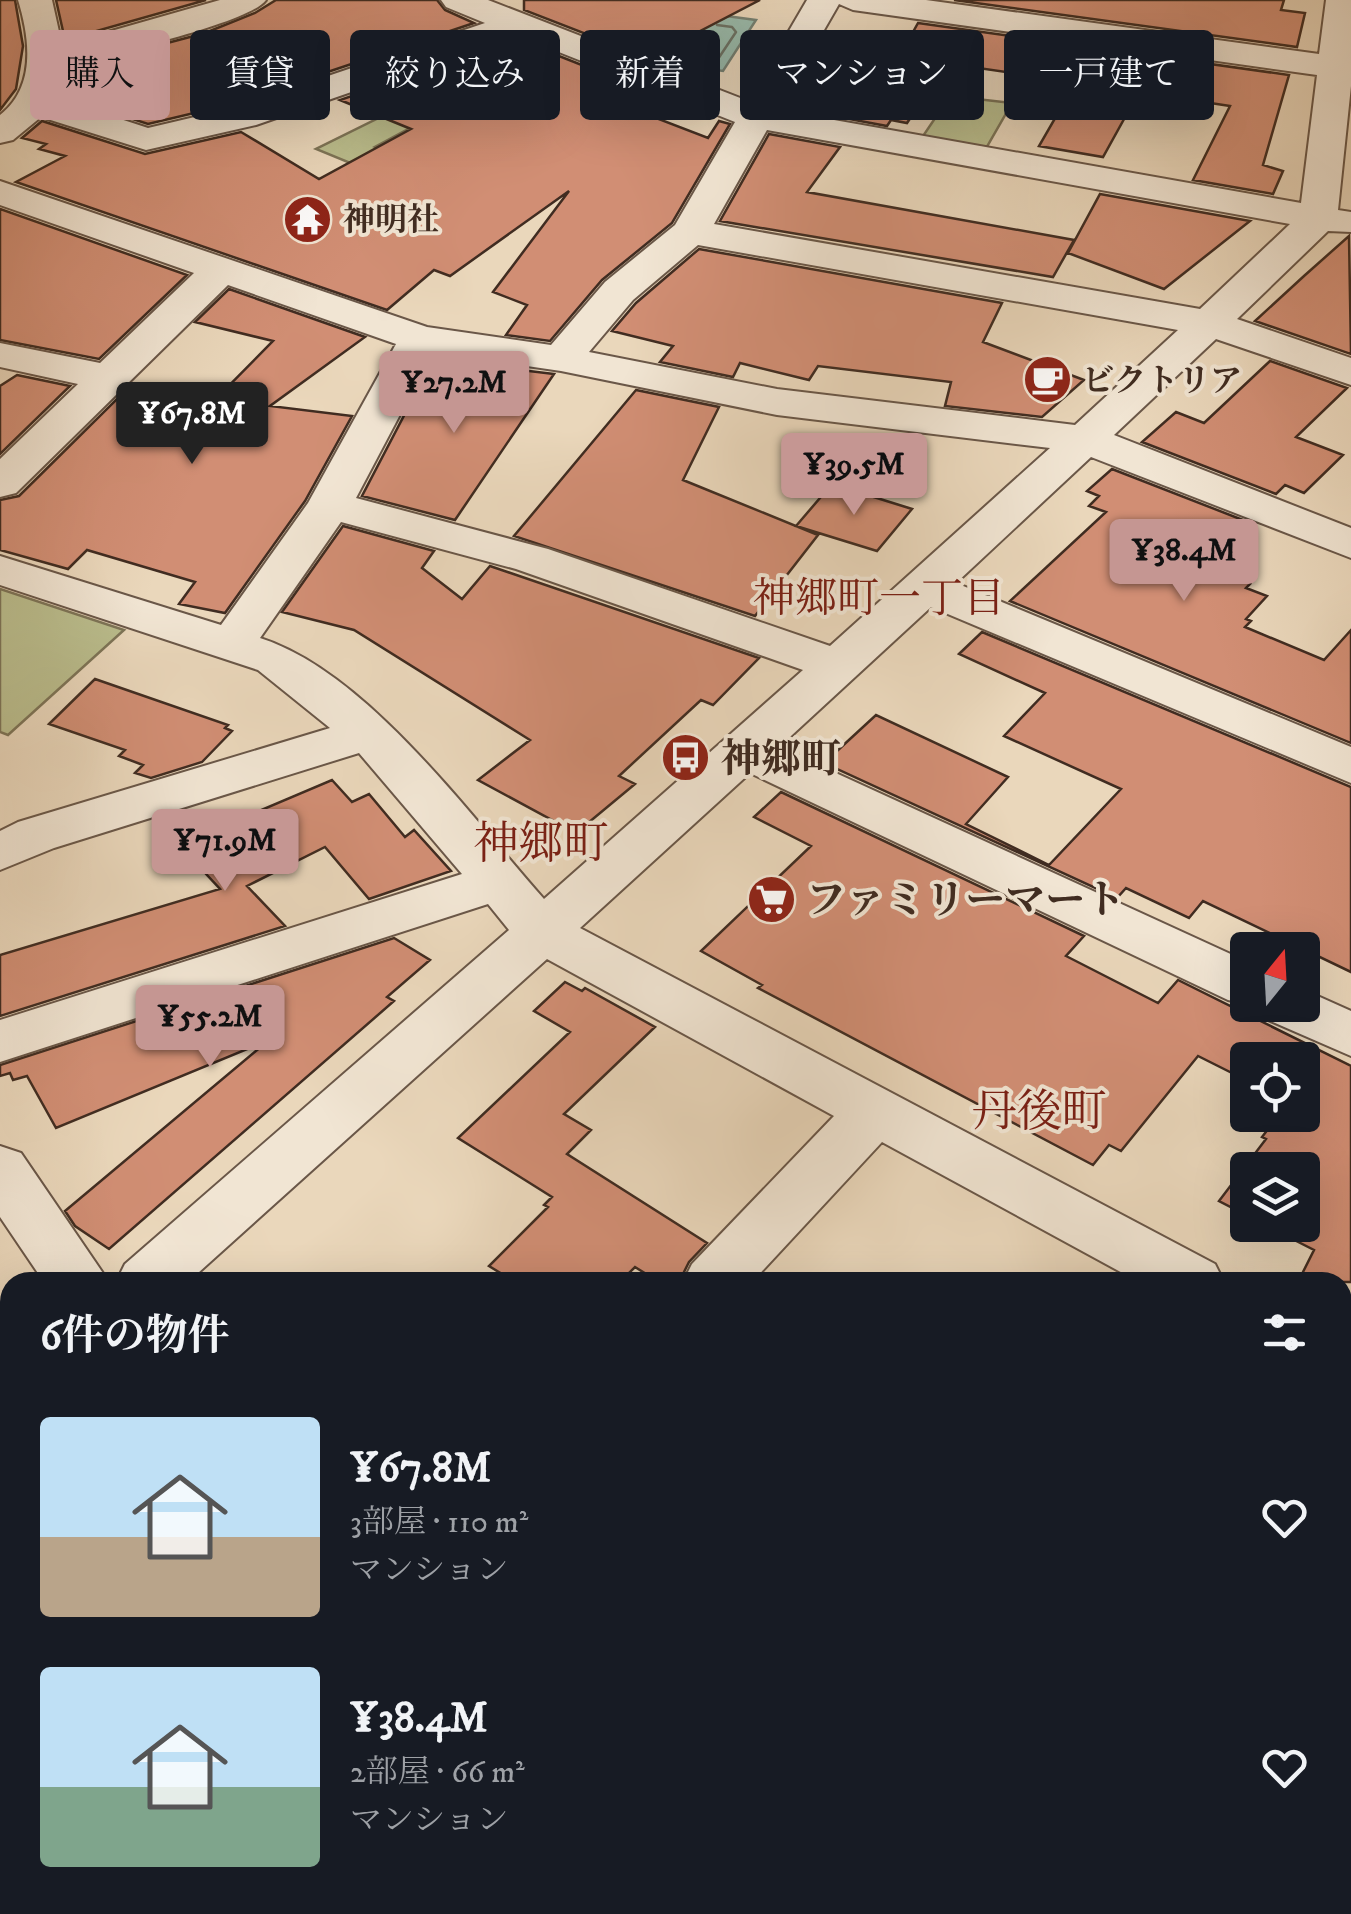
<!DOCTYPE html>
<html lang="ja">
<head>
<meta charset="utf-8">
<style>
  body { margin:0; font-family:"IM FELL DW Pica","Noto Serif JP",serif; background:#242831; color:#f1f3f6; height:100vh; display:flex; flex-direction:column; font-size:38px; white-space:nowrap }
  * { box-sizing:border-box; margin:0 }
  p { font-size:32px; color:#9ea1a6 }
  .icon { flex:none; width:55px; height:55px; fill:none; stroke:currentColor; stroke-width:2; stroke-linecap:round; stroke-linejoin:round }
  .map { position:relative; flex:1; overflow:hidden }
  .panel { position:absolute; left:0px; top:1272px; width:1352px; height:642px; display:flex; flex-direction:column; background:#171b24; border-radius:30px 30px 0 0; box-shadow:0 10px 40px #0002 }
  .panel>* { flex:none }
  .hud { position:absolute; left:30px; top:30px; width:1292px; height:90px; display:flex; gap:20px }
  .needle { width:65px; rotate:18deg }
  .fabs { position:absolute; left:1230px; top:932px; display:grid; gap:20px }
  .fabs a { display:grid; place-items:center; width:90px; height:90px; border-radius:10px; background:#171b24; box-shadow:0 10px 40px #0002; font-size:50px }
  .price { position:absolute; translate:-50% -85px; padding:0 22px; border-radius:10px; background:#c59692; color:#111; font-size:32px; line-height:65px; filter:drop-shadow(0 2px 5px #0008) }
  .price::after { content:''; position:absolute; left:50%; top:60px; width:30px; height:22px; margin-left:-15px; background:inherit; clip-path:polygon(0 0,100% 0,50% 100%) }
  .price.active { background:#222; color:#fff }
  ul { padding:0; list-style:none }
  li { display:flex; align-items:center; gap:30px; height:250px; padding:0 40px }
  li span { display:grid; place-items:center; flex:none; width:280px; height:200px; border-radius:10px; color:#555 }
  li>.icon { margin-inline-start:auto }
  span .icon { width:120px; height:120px; fill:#fffc; stroke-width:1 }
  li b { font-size:42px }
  h2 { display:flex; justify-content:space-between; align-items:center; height:120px; padding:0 40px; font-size:42px }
  .tag { padding:0 35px; border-radius:10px; background:#171b24; box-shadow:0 10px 40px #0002; font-size:35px; line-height:90px }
  .tag.active { background:#c59692; color:#111 }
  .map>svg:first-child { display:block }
</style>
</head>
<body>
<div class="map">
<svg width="1351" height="1914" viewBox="0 0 1351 1914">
  <rect width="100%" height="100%" fill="#ead7bb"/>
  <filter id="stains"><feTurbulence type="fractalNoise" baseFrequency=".002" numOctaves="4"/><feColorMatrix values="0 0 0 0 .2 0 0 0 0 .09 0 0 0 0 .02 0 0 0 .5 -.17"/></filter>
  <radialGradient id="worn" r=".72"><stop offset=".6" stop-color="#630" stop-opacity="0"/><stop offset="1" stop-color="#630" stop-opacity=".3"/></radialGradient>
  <path fill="#babd8d" stroke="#7d7457" stroke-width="2.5" d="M950,96l62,7 -27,47 -64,-11z
    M462,100l-87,47 32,14 -25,15 -66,-27 95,-47z
    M0,589l124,41 -116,105 -8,-3z"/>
  <path fill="#99baab" stroke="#758174" stroke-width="2.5" d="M704,13l52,7 -33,51 -54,-8z"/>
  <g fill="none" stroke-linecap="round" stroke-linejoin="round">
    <path stroke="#6c7366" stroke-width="2.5" d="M702,33l-11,21 27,5 18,-27 -4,-5 -15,-2"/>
  </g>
  <path fill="#d18e74" stroke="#402c21" stroke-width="2.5" d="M0,0h15l8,46 -7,43 -16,21z
    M56,0h150l-141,40z
    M276,0h161l8,10 29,13 -242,81 -84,20 -90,-29 7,-25 140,-37 50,-20z
    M524,0h236l-102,53 -5,7 -129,-50z
    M954,0h330l-3,10 24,3 -8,34z
    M918,23l371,52 -26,90 20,6 -10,23 -80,-14 37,-74 -91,-14 -36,65 -64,-11 37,-64 -111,-16 -21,32 -21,1 -16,24 -16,-3 -4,6 -54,-10 55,-76 20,1z
    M516,39l119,47 -13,19 86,33 11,-17 11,3 -58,99 -70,57 -52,61 -44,-6 21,-30 -34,-13 76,-101 -119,85 -16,-6 -47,40 -371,-128 49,-26 -26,-7 7,-5 -24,-6 20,-17 103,33 96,-22 78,47 92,-50 -71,-29z
    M769,134l71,13 -33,45 267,48 -21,37 -333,-56z
    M1100,194l150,27 -86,68 -96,-36z
    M0,209l187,66 -88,84 -99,-19z
    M1349,236l2,118 -96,-33 49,-45z
    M699,249l303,54 -19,39 101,38 -42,37 -97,-11 6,-24 -133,-16 -9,14 -69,-17 -7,14 -73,-15 13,-16 -61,-15 24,-28z
    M229,289l136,48 -95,69 82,10 -47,85 -80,112 -46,-9 16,-22 -108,-32 -19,19 -68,-19v-50l19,-4 106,-105 81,18 67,-68 -78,-19z
    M443,361l111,13 -99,146 -93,-24 46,-88z
    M1270,361l77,27 -51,49 47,18 -39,38 -19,-8 -9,9 -134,-52 34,-30 28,11z
    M17,375l53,11 -70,68v-68z
    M636,390l83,17 -36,73 135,55 -63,81 -241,-80z
    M1112,469l136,53 -39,40 8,3 -4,3 37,16 -4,4 21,8 -21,23 5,2 -6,6 79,33 27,-30v113l-341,-142 96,-89 -17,-6 10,-10 -12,-5z
    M832,484l80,25 -35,42 -81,-25z
    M343,526l91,25 -12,17 40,31 28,-33 269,92 -46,47 -12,-5 -82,76 16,8 -59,49 -98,-53 52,-40 -176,-110 -72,-18z
    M982,632l369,155v185l-148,-71 -14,17 -63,-30 -9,10 -293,-135 52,-48 132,62 -42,47 83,41 72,-76 -117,-53 41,-43 -86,-39z
    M95,679l133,46 -3,3 7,3 -30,31 -51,16 -16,-5 8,-8 -24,-9 6,-6 -76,-26z
    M332,780l20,22 17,-8 36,43 9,-7 37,41 -82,28 -44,-52 -78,39 38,40 -285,90v-61l220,-66 -41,-44z
    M781,792l303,144 -18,20 92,47 20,-23 173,86v216h-53l16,-32 -49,-25h37v-55h-54v46l-29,-15 47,-62 -4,-2 17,-22h23v-55h-54v21l-50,-25 -77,95 -12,-6 -16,20 -335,-177 4,-3 -61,-34 110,-105 -57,-29z
    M394,938l36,22 -43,37 7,4 -285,248 -34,-23 -10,-15 204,-171 -213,88 -29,-52 -14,4 -3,-7 -10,3v-11z
    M565,982l17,9 3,-3 70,39 -91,87 27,16 -24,24 140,89 -18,19 -10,20h-20l-24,-15 -15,15h-105l-26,-16 59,-59 -4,-2 8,-8 -94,-59 112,-106 -36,-21z"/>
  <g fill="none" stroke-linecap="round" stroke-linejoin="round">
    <defs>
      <path id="minor" d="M18,0h34l10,45 158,-45h46c-17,24 -168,57 -204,67l-9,30 95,31 85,-20 252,-85 -39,-16 -5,-7h47l260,101 59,-101h119l393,54 7,-54h25v86l-13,124 13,2v20l-23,-1 -91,88 114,39v27l-135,-46 -102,96 237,93v30l-260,-101 -135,126 395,164v36l-420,-176 -152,140 469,215v43h4l-24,-5 -478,-227 -170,155 635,336 9,18h-85l-257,-140 -130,140h-69l9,-18 142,-148 -287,-157 -359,323h-72l9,-18 384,-334 -21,-26 -488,158v-42l462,-146 -103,-121 -305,95 -54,22v-39l18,-9 312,-94 -72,-58 -258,-85v-29l221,69 87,-122 88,-159 -168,-59 -212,208 -16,4v-38l78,-75 -78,-17v-24l100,20 94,-90 -194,-68v-24l427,146 124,18 54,-63 70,-57 60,-103 -219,-87 -260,90 -110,25 -105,-33 -28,23 -13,3v-28c36,-28 30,-76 18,-115zM839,4l14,6 464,65 -16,128 -523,-93zM767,130l523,94 -90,85 -486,-85zM698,245l480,85 -103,95 -298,-36 -188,-37 44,-52zM433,352l128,19 216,44 273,33 -220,198 -282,-97 -192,-51zM341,522l175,47 287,101 -259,229c-74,-83 -177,-227 -284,-261z
        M1302,989l49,22v45l-83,-36 -8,-15h42z
        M0,1146l21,7 88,129h-65l-44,-65z
        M1351,1373v78l-9,3v-78z
        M10,1377v61l-10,4v-61z
        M78,1905h81l-4,9h-81z
        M576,1905h84l4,9h-84z
        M1228,1905h76l-3,9h-76z"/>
    </defs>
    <use href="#minor" stroke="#6a5748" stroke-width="4"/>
    <use href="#minor" fill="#f1e5d3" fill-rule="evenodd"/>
  </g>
  <defs>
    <symbol id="temple-disc" viewBox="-11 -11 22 22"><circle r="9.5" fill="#8f2418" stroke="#f1e5d3"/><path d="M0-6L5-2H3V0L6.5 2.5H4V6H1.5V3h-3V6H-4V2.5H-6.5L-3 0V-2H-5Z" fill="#fff"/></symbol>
    <symbol id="cafe-disc" viewBox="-11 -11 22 22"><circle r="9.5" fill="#8f2418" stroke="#f1e5d3"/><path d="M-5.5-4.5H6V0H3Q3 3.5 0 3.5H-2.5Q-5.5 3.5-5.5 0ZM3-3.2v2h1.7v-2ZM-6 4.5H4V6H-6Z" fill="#fff"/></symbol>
    <symbol id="bus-disc" viewBox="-11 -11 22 22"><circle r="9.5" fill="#8f2418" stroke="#f1e5d3"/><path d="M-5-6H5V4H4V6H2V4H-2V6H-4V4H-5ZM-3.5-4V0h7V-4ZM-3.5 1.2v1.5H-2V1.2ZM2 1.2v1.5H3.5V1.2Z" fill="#fff"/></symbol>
    <symbol id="supermarket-disc" viewBox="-11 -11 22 22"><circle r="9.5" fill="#8f2418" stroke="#f1e5d3"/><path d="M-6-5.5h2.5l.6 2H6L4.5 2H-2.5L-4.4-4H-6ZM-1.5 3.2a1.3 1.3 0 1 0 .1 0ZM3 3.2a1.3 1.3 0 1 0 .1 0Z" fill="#fff"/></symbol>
  </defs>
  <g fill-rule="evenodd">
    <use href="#temple-disc" x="280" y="192" width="55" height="55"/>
    <use href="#cafe-disc" x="1020" y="352" width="55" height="55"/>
    <use href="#bus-disc" x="658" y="730" width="55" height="55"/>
    <use href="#supermarket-disc" x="744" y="872" width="55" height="55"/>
  </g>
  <g text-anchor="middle" stroke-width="8" stroke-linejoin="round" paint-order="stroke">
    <g font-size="32" font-weight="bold" fill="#402c21" stroke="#f1e5d3" text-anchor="start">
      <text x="343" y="230">神明社</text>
      <text x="1082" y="391">ビクトリア</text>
    </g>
    <g font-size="40" font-weight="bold" fill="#402c21" stroke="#f1e5d3" text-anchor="start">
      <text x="721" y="772">神郷町</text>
      <text x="806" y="913">ファミリーマート</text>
    </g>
    <g font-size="42" fill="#7a1f14" stroke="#f1e5d3">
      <text x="879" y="612">神郷町一丁目</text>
    </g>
    <g font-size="45" fill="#7a1f14" stroke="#f1e5d3">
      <text x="541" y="858">神郷町</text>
      <text x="1039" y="1126">丹後町</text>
    </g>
  </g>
  <rect width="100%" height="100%" filter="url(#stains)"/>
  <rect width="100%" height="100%" fill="url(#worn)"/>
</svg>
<div class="fabs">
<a><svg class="needle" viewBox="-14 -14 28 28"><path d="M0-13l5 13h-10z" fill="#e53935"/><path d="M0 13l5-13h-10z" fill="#9ea1a6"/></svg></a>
<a><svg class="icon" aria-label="locate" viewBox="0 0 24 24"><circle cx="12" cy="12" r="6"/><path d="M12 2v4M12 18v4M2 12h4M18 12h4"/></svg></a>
<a><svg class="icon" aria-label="layers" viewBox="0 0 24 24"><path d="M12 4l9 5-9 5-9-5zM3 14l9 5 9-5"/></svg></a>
</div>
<b class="price" style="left:454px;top:436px">¥27.2M</b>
<b class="price active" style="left:192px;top:467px">¥67.8M</b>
<b class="price" style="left:854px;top:518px">¥39.5M</b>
<b class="price" style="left:1184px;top:604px">¥38.4M</b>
<b class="price" style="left:225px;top:894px">¥71.9M</b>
<b class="price" style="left:210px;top:1070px">¥55.2M</b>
<div class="hud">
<a class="tag active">購入</a>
<a class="tag">賃貸</a>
<a class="tag">絞り込み</a>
<a class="tag">新着</a>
<a class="tag">マンション</a>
<a class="tag">一戸建て</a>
</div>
<section class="panel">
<h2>6件の物件<svg class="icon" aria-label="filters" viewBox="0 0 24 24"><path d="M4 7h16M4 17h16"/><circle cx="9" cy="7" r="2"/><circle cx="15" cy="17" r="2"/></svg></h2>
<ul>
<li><span style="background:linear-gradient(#bfe0f5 60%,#b9a48a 0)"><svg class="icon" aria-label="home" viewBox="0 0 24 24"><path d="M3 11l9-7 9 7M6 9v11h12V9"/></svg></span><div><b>¥67.8M</b><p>3部屋 · 110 m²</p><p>マンション</p></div><svg class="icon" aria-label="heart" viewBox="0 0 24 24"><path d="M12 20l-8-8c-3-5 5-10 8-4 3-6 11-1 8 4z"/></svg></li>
<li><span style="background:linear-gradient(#bfe0f5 60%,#7fa58c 0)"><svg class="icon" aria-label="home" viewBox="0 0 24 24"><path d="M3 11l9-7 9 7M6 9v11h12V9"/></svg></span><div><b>¥38.4M</b><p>2部屋 · 66 m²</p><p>マンション</p></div><svg class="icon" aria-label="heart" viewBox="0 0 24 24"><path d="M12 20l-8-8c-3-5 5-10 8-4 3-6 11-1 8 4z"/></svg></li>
</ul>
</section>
</div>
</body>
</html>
